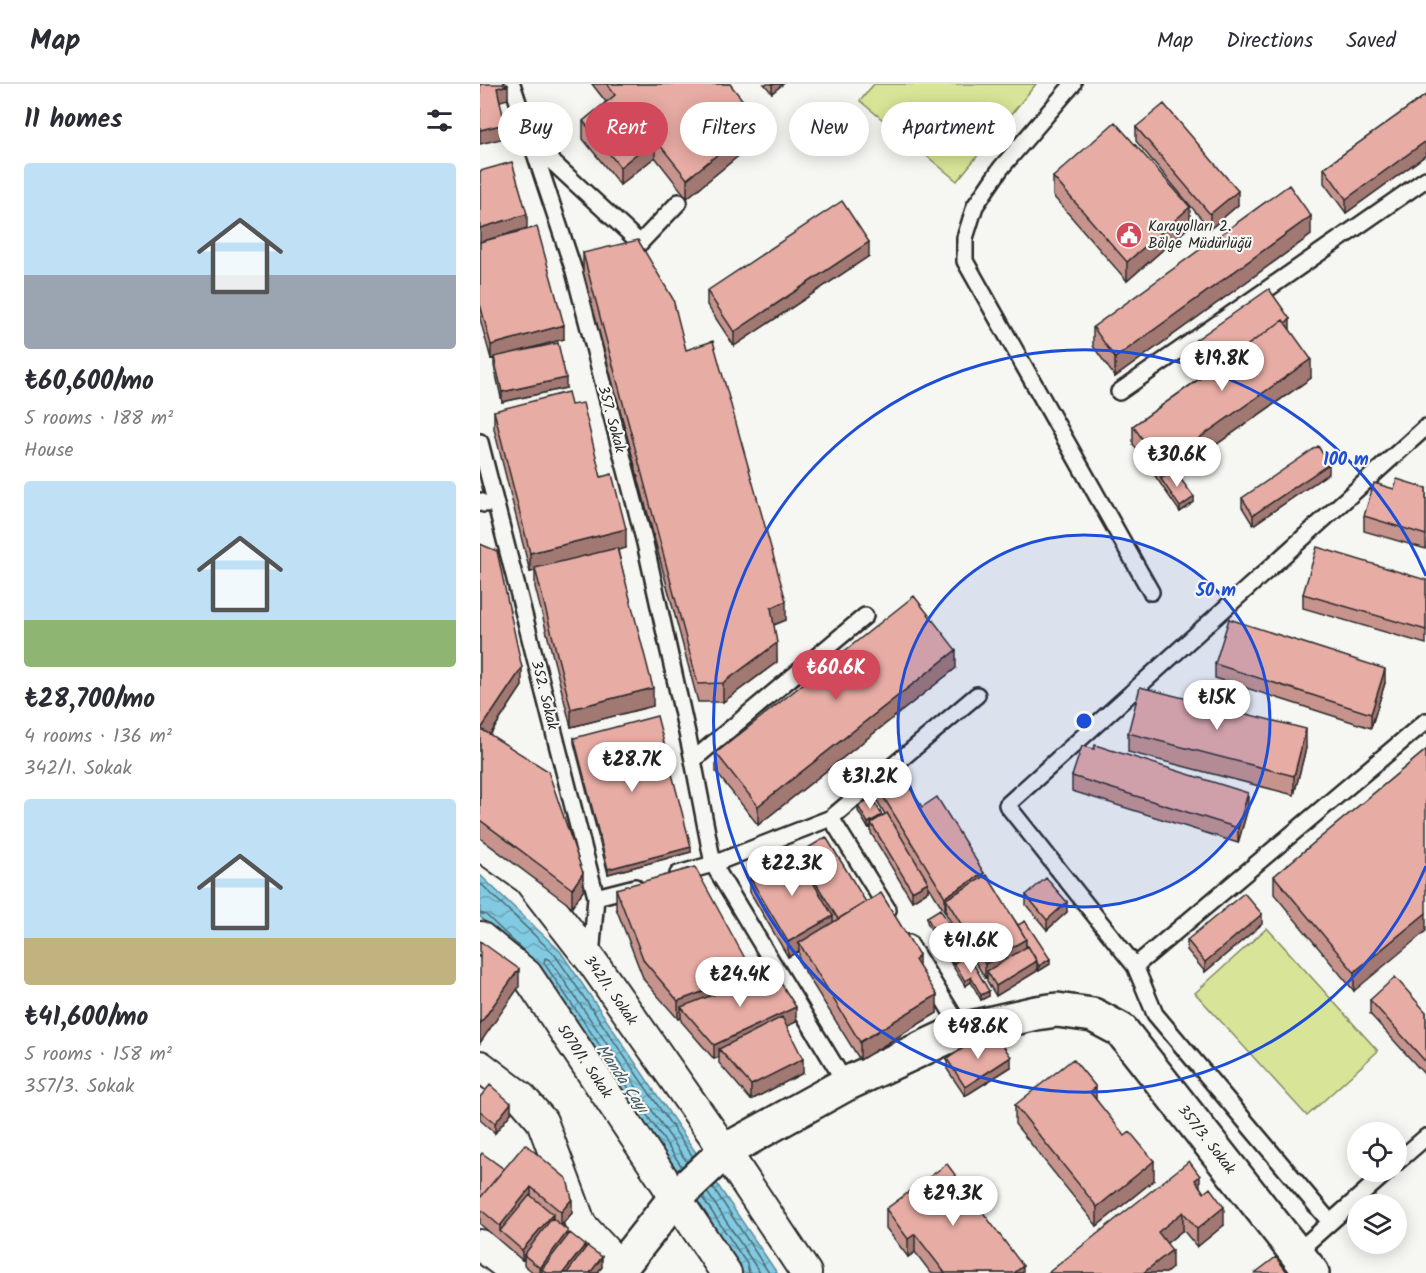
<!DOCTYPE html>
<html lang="en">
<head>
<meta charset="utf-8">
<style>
  body { margin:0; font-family:Kalam,sans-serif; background:#f7f7f7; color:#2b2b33; height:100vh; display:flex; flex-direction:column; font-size:22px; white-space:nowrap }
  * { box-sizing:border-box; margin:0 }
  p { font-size:20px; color:#7c7c81 }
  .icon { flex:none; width:33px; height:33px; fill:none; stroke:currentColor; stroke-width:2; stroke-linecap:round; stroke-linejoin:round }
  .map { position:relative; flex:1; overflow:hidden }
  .side { display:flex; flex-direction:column; background:#fff; width:480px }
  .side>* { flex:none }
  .guide { position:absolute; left:18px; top:18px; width:570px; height:54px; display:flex; gap:12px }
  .fabs { position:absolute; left:867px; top:1038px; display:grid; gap:12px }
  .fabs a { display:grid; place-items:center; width:60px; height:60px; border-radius:50%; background:#fff; box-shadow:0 3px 15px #0003; font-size:30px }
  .price { position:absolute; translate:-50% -51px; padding:0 14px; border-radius:21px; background:#fff; color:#222; font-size:20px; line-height:39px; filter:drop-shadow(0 2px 3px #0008) }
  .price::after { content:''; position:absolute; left:50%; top:36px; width:18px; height:14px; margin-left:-9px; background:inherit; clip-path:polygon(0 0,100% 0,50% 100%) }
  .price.active { background:#d1495b; color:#fff }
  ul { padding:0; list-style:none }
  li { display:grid; align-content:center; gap:12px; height:318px; padding:0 24px }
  li span { display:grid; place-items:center; height:186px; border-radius:6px; color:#555 }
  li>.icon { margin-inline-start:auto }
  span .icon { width:108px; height:108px; fill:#fffc; stroke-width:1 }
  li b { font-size:26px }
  h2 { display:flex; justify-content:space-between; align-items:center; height:72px; padding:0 24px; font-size:26px }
  .tag { padding:0 21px; border-radius:27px; background:#fff; box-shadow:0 3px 15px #0003; font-size:21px; line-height:54px }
  .tag.active { background:#d1495b; color:#fff }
  header { display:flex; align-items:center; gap:36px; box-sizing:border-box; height:84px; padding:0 30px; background:#fff; border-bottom:2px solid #e1e1e2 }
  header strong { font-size:28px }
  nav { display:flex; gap:33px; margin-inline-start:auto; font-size:21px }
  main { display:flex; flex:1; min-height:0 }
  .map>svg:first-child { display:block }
</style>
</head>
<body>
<header>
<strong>Map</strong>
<nav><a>Map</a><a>Directions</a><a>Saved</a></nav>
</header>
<main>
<section class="side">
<h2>11 homes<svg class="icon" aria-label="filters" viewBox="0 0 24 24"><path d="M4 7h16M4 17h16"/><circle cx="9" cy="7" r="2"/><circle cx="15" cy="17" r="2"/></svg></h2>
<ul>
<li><span style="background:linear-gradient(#bfe0f5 60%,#9aa5b1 0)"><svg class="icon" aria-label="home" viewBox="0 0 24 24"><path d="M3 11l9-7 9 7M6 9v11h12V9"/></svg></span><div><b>₺60,600/mo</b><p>5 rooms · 188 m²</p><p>House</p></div></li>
<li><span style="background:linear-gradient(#bfe0f5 75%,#8fb573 0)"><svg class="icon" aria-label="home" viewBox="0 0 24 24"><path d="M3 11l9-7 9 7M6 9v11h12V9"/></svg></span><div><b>₺28,700/mo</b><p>4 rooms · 136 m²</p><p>342/1. Sokak</p></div></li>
<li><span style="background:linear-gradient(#bfe0f5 75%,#c2b280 0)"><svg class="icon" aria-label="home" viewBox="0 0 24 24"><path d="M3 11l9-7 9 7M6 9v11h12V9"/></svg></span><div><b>₺41,600/mo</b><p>5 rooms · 158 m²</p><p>357/3. Sokak</p></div></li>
</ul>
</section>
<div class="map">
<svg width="946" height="1189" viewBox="0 0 946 1189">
  <defs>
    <pattern id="water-waves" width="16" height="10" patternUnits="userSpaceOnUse" patternTransform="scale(1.5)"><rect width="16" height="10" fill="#81cae2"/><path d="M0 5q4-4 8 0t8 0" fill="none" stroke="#6aa4b7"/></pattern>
  </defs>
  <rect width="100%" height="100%" fill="#f6f6f2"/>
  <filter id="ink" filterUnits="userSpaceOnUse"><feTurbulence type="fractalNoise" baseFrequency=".0167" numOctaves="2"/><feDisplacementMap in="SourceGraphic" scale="12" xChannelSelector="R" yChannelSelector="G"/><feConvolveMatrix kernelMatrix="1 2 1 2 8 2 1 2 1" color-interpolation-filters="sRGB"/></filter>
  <g filter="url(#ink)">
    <path fill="#d8e497" stroke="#828861" stroke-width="1.5" d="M394,0h162l-79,97 -97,-80z
      M787,844l111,123 -71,65 -112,-123z"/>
    <path fill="url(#water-waves)" stroke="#5f8a99" stroke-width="1.5" d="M0,791l80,76 217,322h-40l-207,-308 -50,-48z"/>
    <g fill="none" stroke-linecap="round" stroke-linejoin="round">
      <path stroke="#4d6b74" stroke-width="1.5" d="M0,799l75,72 138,202
        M0,829l6,2 39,37
        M202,1083l-138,-204 1,-5 5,2 137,202
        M233,1103l56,86
        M227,1108l53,81
        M222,1113l45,67 2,9"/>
      <defs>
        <path id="lane" d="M32,0l62,187 71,272 48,217 20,104 133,220
          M593,0l-72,84 -26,38 -10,32v23l186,331
          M54,61l106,98 39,-41
          M639,308l307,-213
          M0,358l116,455 -5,60
          M0,417l4,3 11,-1
          M213,676l172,-144
          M351,734l57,92
          M198,790l35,-10 118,-46 146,-123
          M116,813l39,-10
          M429,859l53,87
          M655,882l-128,-161 419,-378
          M916,1079l30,-26
          M850,1138l-175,-208 -20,-48 291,-245
          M817,1168l90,-80"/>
        <path id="street" d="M0,761l48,34 63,81 134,191 81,122
          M0,853l47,38 199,298
          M0,982l42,32 20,23 39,104 39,42 2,6
          M0,1161l37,28"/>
        <path id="secondary" d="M136,1189l60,-76 49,-46 121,-67 116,-54 74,-17 21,-3 36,5 28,15 191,243"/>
      </defs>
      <use href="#lane" stroke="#2b2b2b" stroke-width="20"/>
      <use href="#street" stroke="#2b2b2b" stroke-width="34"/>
      <use href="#secondary" stroke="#2b2b2b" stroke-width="38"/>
      <use href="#lane" stroke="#f6f6f2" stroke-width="15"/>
      <use href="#street" stroke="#f6f6f2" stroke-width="30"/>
      <use href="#secondary" stroke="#f6f6f2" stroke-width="33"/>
    </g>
    <path fill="#c7948d" stroke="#2b2b2b" stroke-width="1.5" d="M112,0h138l29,55 -72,59 -32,-41 -35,28 -37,-46v-18l23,-19z
      M284,0h19l-11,9z
      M946,11v60l-80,58 -22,-30v-15z
      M656,43l102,78 -28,24 -74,-88z
      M573,93l137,49 -63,55 -74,-85z
      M831,151l-196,142 -22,-31v-19z
      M0,158l84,97 -43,12 45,37 -64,14 -8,-36v-8l-3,1 -11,-40z
      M103,169l103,97 100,270 -12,5 3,37 -54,40h-25l-115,-431z
      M389,172l-135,90 -27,-41v-14z
      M810,247l21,47 -135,95 18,29 -14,10 -47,-68v-18l67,-48 -13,-18v-14z
      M91,321l30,72 25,71 -8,2 35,156 -82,21 -36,-140v-16l-5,1 -36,-143v-18z
      M849,389l-76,52 -11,-18v-9z
      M946,404v61l-62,-18v-15l30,-27z
      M0,460l42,142 -32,49 93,156 -11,16 -92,-69z
      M946,496v64l-123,-36v-14z
      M735,580l170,19 -14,45 -156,-50z
      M476,584l-198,157 -42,-53v-19z
      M648,649l178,15 -12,47 -166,-43z
      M94,654l117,114 -83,22 -34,-131z
      M946,666l-72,241 -80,-97v-18z
      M592,692l176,32 -10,35 -166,-52z
      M396,701l46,22 62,69 34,49 32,39 -11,7 -2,-4v4l-41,25 -9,-15v-4l-2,1 -39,-64v-3l-1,1 -17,-27v6l-16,10 -41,-68v-6l-3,1 -10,-17v-5l24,10 3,-2 -9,-15z
      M318,770l68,48 53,64 18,47 -77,47 -61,-98v-11l-11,6 -38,-65v-14l48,-21z
      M136,805l137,91 43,42 -10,4 17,47 -52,27 -32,-37v-6l-5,2 -33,-38v-3l-3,1 -34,-39 -28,-72z
      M546,811l41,17 -20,18 -21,-25z
      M447,833l26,15 36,64 -8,4 -10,-18 -6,4 -11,-18v-4l-2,1 -12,-22 -1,1 -12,-22z
      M782,840l-57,48 -18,-22v-10z
      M890,916l56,12v64l-56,-62z
      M467,975l64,8 -46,29 -18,-27z
      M0,1013l31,16 -16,20 -15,-13z
      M616,1016l58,80 -57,46 -82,-102v-19z
      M0,1072l24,13 68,44 -11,13 7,10 17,12 17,19 -5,6h-63l-10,-8v-6l-2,1 -42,-36z
      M720,1103l24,38 -27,22 -14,-17 -16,13 5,25 -6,5h-118z
      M406,1125l137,64h-92l-16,-21 -7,5 -22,-29z"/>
    <path fill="#a27873" stroke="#2b2b2b" stroke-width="1.5" d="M292,0h11l-11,9z
      M28,1v14l-11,3v-14z
      M279,37v18l-72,59v-19z
      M25,40v14l-25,6v-14z
      M175,55v18l-35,28v-18z
      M946,57v14l-80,58v-14z
      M758,107v14l-28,24v-15z
      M710,123v19l-63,55v-19z
      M47,130v14l-47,14v-14z
      M831,132v19l-196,142v-19z
      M389,158v14l-135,90v-14z
      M810,235v14l-81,43z
      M84,241v14l-73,20v-14z
      M831,275v19l-148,104 -2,-3v-14z
      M86,294v10l-64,14v-10z
      M849,380v9l-76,52v-10z
      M714,413v5l-14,10v-5z
      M146,445v19l-96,24v-19z
      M306,517v19l-15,6v-18z
      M297,559v19l-54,40v-19z
      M476,566v18l-198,157v-19z
      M42,584v18l-41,62v-19z
      M905,585v14l-14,45v-14z
      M173,604v18l-82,21v-18z
      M826,645v19l-12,47v-19z
      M768,709v15l-10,35v-15z
      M402,731l-11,8v4l-3,1v-5z
      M211,763v5l-83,22v-5z
      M103,789v18l-11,16v-18z
      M504,789v15l-38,11v12l-1,1v-15z
      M448,798v9l-16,10v-10z
      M587,818v10l-20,18v-10z
      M946,829v18l-72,60v-19z
      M782,830v10l-57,48v-10z
      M353,832v14l-34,13v8l-11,6v-15z
      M473,846v5l-13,5v3l-1,1v-5z
      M546,855v14l-39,18v6l-2,1v-14z
      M487,868v5l-15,8v-5z
      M439,871v18l-4,-13z
      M570,875v5l-11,7v-5z
      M557,877v10l-41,25v-10z
      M39,885v18l-39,56v-19z
      M273,889v18l-72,16v11l-3,1v-18z
      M491,893v5l-6,4v-5z
      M509,907v5l-8,4v-5z
      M457,911v18l-77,47v-18z
      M316,923v15l-72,33 -5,-6v8l-5,2v-14z
      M531,973v10l-46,29v-9z
      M323,975v14l-52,27v-15z
      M616,1003v19l-6,-14z
      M31,1019v10l-16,20v-10z
      M674,1077v19l-57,46v-19z
      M720,1092v18l-5,-14z
      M51,1103v15l-31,30v-6z
      M92,1115v14l-11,13v-14z
      M744,1123v18l-27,22v-18z
      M703,1128v18l-25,20v-18z
      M73,1130v10l-29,31v4l-2,1v-10z
      M88,1147v10l-26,28v4h-2v-5z
      M435,1150v18l-7,5v-18z
      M105,1161v9l-14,19h-8z
      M692,1166v18l-6,5h-23z
      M122,1173v10l-5,6h-7z
      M543,1182v7h-9z"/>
    <path fill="#e7aca4" stroke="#2b2b2b" stroke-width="1.5" d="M0,0h27l1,1 -11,3 8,36 -25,6z
      M127,0h123l29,37 -72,58 -32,-40 -35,28 -37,-46 32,-26z
      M946,11v46l-80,58 -22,-31z
      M684,20l74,87 -28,23 -74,-87z
      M635,38l75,85 -63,55 -74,-85z
      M32,78l15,52 -47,14v-57z
      M809,101l22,31 -196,142 -22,-31z
      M362,117l27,41 -135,90 -27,-41z
      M57,143l27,98 -73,20 -11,-41v-62z
      M158,156l35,59 13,51 27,-9 73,260 -15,7 6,35 -54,40 -25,1 -115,-431z
      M789,205l21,30 -5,4 -2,-3 -76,54 -20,-28z
      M803,236l28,39 -150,106 -28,-39z
      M78,259l8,35 -64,14 -8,-35z
      M88,308l3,13 12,-2 18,74 11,-3 14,55 -96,24 -36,-142z
      M838,362l11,18 -76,51 -11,-17z
      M694,386l20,27 -14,10 -19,-28z
      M917,395l29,9v47l-62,-19 10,-33 20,6z
      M0,460l17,7 25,117 -41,61 67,42 35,102 -11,16 -92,-69z
      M837,463l109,33v50l-123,-36z
      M137,464l36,140 -82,21 -36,-141z
      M434,512l42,54 -198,156 -42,-53z
      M749,535l156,50 -14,45 -156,-50z
      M660,603l166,42 -12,47 -166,-43z
      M177,632l34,131 -83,22 -34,-131z
      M615,661l153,48 -10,35 -166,-52 10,-30 12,3z
      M946,666v163l-72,59 -80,-96z
      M419,687l23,36 15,-10 47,76 -39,24 -69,-112z
      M392,714l10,17 -14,8 -10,-17z
      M407,729l41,69 -16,9 -41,-68z
      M346,753l40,65 -28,17 -40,-65z
      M315,768l38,64 -45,26 -38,-64z
      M215,783l58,106 -75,28 -34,-40 -28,-72z
      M507,791l39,64 -41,25 -39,-65z
      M566,794l21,24 -20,18 -21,-25z
      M401,809l38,62 -4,5 22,35 -77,47 -61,-99z
      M764,809l18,21 -57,48 -18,-22z
      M460,825l13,21 -14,9 -12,-22z
      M545,837l25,38 -11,7 -11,-20h-1l-1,-1v-6l-8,-14z
      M475,847l12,21 -15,8 -12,-20z
      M0,857l39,28 -39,55z
      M548,862l9,15 -41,25 -9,-15z
      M488,871l21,36 -8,4 -10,-18 -6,4 -11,-18z
      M292,885l24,38 -82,38 -33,-38 76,-29z
      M915,893l31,35v50l-56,-62z
      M302,933l21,42 -52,26 -32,-36z
      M520,957l11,16 -46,30 -18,-28 24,-16z
      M593,975l23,28 -6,5 35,44 5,-4 24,29 -57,46 -82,-102z
      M10,1001l21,18 -16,20 -15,-12v-14z
      M45,1060l42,35 5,20 -11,13 -30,-25 -31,39 -20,-17v-11z
      M2,1069l22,16 -24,29v-42z
      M709,1077l11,15 -5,4 9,13 6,-5 14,19 -27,22 -14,-17 -25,20 14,18 -29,23h-95z
      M467,1080l76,102 -9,7h-69l-30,-39 -7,5 -22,-30z
      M50,1111l23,19 -31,36 -22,-19z
      M72,1134l16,13 -28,37 -16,-13z
      M90,1149l15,12 -22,28h-16l-5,-4z
      M107,1162l15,11 -12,16h-23z
      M796,1173l12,16h-33z"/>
  </g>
  <circle cx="604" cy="637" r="186" fill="#1d4ed8" fill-opacity=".12"/>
  <g fill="none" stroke="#1d4ed8" stroke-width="3">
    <circle cx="604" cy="637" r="186"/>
    <path d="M946 782A371 371 0 1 1 946 492"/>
  </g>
  <defs>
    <symbol id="civic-disc" viewBox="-11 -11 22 22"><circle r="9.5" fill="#d1495b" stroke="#f6f6f2"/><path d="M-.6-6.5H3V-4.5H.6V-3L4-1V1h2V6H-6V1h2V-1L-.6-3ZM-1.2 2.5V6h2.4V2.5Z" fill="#fff"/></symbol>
  </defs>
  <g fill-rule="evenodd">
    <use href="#civic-disc" x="634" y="136" width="30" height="30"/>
  </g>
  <g text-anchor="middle" stroke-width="4.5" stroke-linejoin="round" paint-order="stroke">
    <g font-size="15" fill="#2b2b2b" stroke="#f6f6f2" text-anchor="start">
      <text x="668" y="147">Karayolları 2.<tspan x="668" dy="17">Bölge Müdürlüğü</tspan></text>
    </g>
    <g font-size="15" fill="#2b2b2b" stroke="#f6f6f2">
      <text transform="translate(132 335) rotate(75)" y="5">357. Sokak</text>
      <text transform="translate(65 611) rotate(76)" y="5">352. Sokak</text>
      <text transform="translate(131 906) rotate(55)" y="5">342/1. Sokak</text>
      <text transform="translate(105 977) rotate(56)" y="5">5070/1. Sokak</text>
      <text transform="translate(727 1055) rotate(52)" y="5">357/3. Sokak</text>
    </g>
    <g font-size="16" font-style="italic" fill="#455b62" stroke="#f6f6f2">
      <text transform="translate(143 994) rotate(56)" y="6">Manda Çayı</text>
    </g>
  </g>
  <circle cx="604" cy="637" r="9" fill="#1d4ed8" stroke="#f6f6f2" stroke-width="3"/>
  <g font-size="18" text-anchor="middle" font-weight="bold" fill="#1d4ed8" stroke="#f6f6f2" stroke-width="4.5" stroke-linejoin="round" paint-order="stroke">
    <text x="866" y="381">100 m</text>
    <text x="736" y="512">50 m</text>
  </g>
</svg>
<div class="fabs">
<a><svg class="icon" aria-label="locate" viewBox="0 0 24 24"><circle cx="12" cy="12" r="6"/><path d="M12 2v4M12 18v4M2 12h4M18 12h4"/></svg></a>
<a><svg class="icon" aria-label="layers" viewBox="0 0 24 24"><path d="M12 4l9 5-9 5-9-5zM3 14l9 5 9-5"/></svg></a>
</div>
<b class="price" style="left:742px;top:308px">₺19.8K</b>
<b class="price" style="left:697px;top:404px">₺30.6K</b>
<b class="price active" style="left:356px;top:617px">₺60.6K</b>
<b class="price" style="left:737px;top:647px">₺15K</b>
<b class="price" style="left:152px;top:709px">₺28.7K</b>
<b class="price" style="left:390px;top:726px">₺31.2K</b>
<b class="price" style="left:312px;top:813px">₺22.3K</b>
<b class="price" style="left:491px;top:890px">₺41.6K</b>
<b class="price" style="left:260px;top:924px">₺24.4K</b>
<b class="price" style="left:498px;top:976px">₺48.6K</b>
<b class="price" style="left:473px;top:1143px">₺29.3K</b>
<div class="guide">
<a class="tag">Buy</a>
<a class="tag active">Rent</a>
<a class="tag">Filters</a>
<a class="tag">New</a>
<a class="tag">Apartment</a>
</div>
</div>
</main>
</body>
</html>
